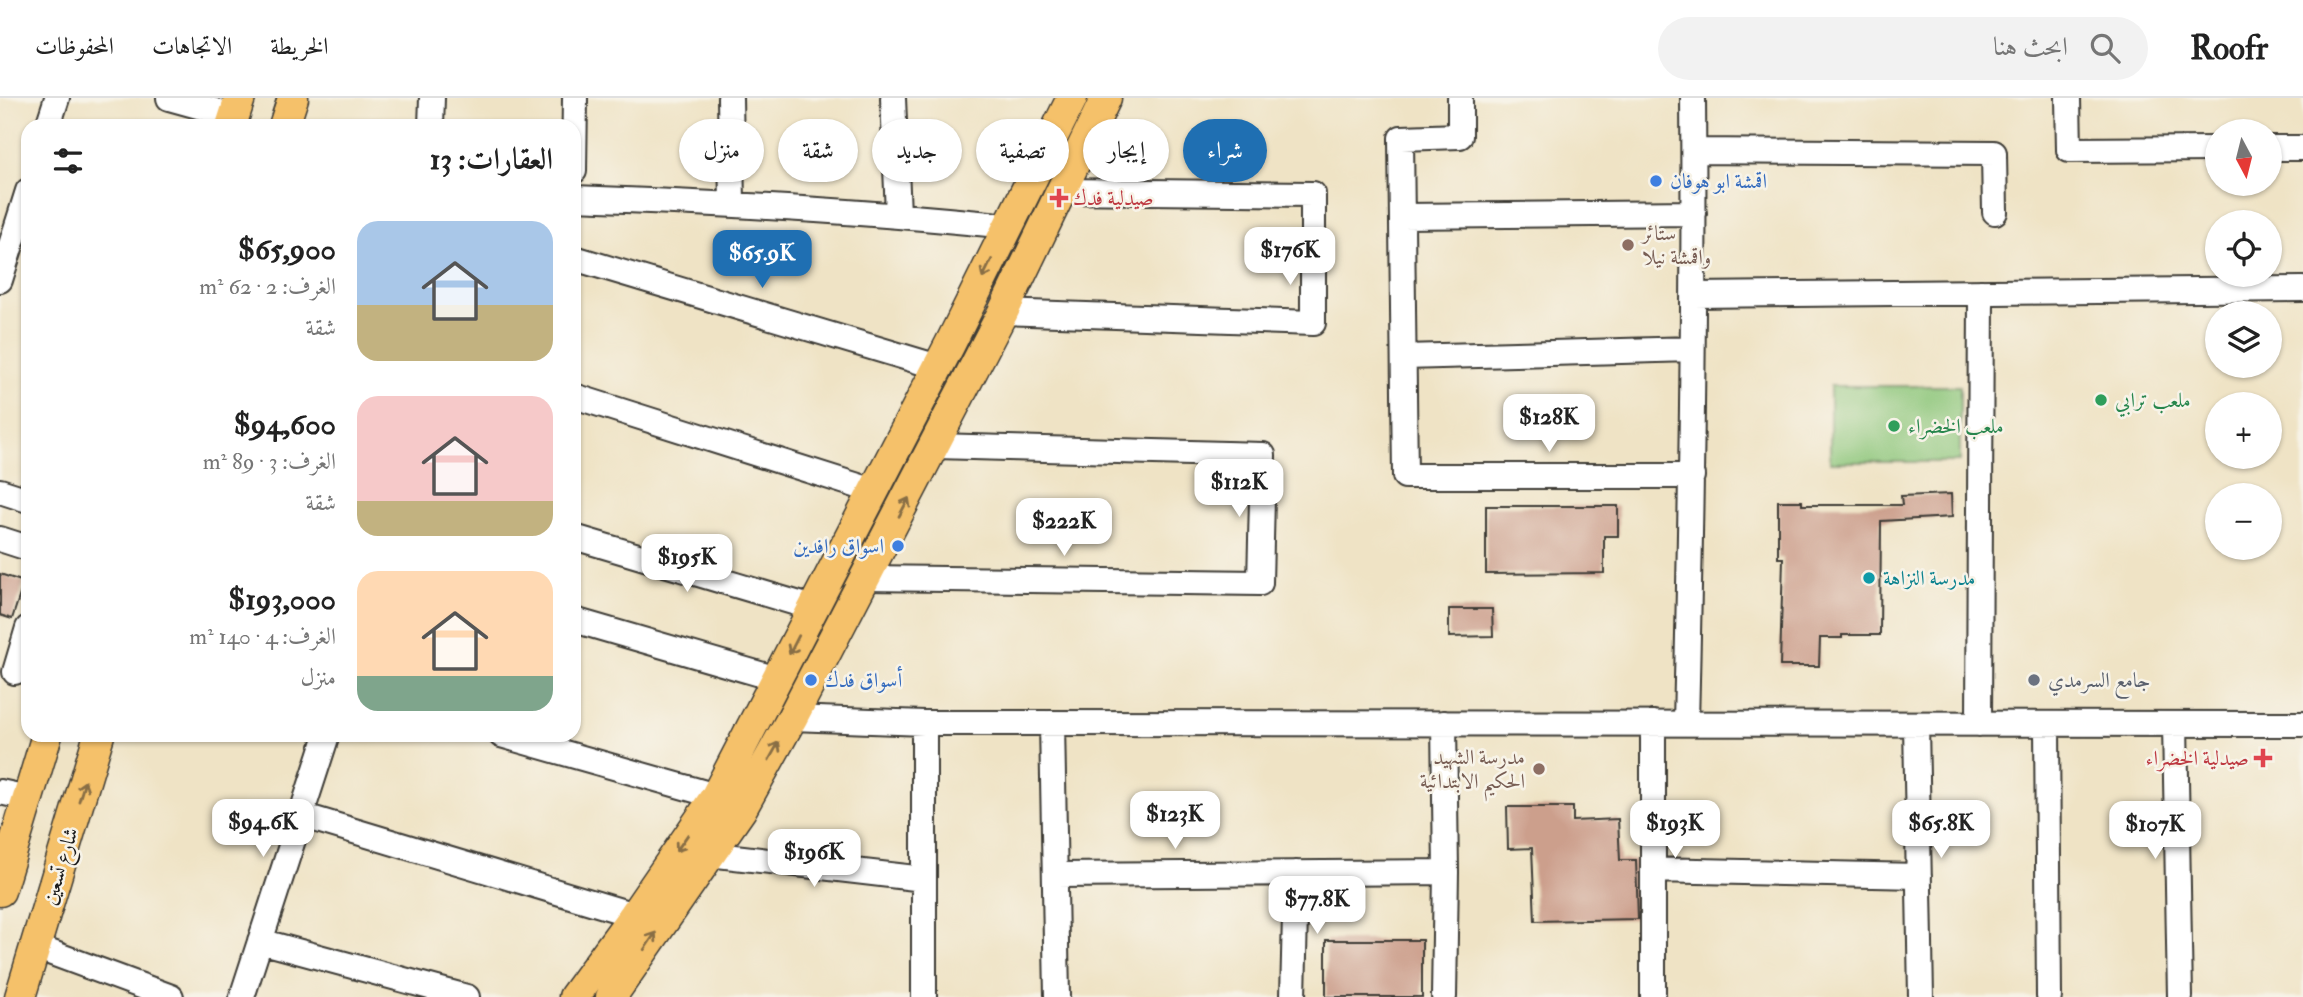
<!DOCTYPE html>
<html lang="ar">
<head>
<meta charset="utf-8">
<style>
  body { margin:0; font-family:"IM FELL Double Pica",Amiri,serif; background:#f2f2f2; color:#222; direction:rtl; height:100vh; display:flex; flex-direction:column; font-size:26px; white-space:nowrap }
  * { box-sizing:border-box; margin:0 }
  p { font-size:23px; color:#767676 }
  .icon { flex:none; width:38px; height:38px; fill:none; stroke:currentColor; stroke-width:2; stroke-linecap:round; stroke-linejoin:round }
  .map { position:relative; flex:1; overflow:hidden; direction:ltr }
  .side { position:absolute; left:21px; top:21px; width:560px; height:623px; display:flex; flex-direction:column; background:#fff; border-radius:21px; box-shadow:0 2px 5px #0004; direction:rtl }
  .side>* { flex:none }
  .top-card { position:absolute; left:602px; top:21px; width:665px; height:63px; direction:rtl; display:flex; gap:14px }
  .needle { width:46px; rotate:173deg }
  .tools { position:absolute; left:2205px; top:21px; display:grid; gap:14px }
  .tools a { display:grid; place-items:center; width:77px; height:77px; border-radius:50%; background:#fff; box-shadow:0 2px 5px #0004; font-size:35px }
  .price { position:absolute; translate:-50% -60px; padding:0 16px; border-radius:14px; background:#fff; color:#222; font-size:23px; line-height:46px; filter:drop-shadow(0 2px 4px #0008) }
  .price::after { content:''; position:absolute; left:50%; top:42px; width:21px; height:16px; margin-left:-10px; background:inherit; clip-path:polygon(0 0,100% 0,50% 100%) }
  .price.selected { background:#1f6fb2; color:#fff }
  ul { padding:0; list-style:none }
  li { display:flex; align-items:center; gap:21px; height:175px; padding:0 28px }
  li span { display:grid; place-items:center; flex:none; width:196px; height:140px; border-radius:21px; color:#555 }
  li>.icon { margin-inline-start:auto }
  span .icon { width:84px; height:84px; fill:#fffc; stroke-width:1 }
  li b { font-size:30px }
  h2 { display:flex; justify-content:space-between; align-items:center; height:84px; padding:0 28px; font-size:30px }
  .chip { padding:0 24px; border-radius:32px; background:#fff; box-shadow:0 2px 5px #0004; font-size:24px; line-height:63px }
  .chip.selected { background:#1f6fb2; color:#fff }
  header { display:flex; align-items:center; gap:42px; box-sizing:border-box; height:98px; padding:0 35px; background:#fff; border-bottom:2px solid #e0e0e0 }
  header strong { font-size:33px }
  nav { display:flex; gap:38px; margin-inline-start:auto; font-size:24px }
  .search { width:490px; height:63px; background:#f2f2f2; display:flex; align-items:center; gap:18px; box-sizing:border-box; padding:0 24px; border-radius:38px; color:#767676; font-size:26px }
  .map>svg:first-child { display:block }
</style>
</head>
<body>
<header>
<strong>Roofr</strong>
<div class="search"><svg class="icon" aria-label="search" viewBox="0 0 24 24"><circle cx="10" cy="10" r="6"/><path d="M15 15l6 6"/></svg>ابحث هنا</div>
<nav><a>الخريطة</a><a>الاتجاهات</a><a>المحفوظات</a></nav>
</header>
<div class="map">
<svg width="2303" height="899" viewBox="0 0 2303 899">
  <rect width="100%" height="100%" fill="#f7f3e8"/>
  <filter id="ink" filterUnits="userSpaceOnUse"><feTurbulence type="fractalNoise" baseFrequency=".0143" numOctaves="2"/><feDisplacementMap in="SourceGraphic" scale="14" xChannelSelector="R" yChannelSelector="G"/><feConvolveMatrix kernelMatrix="1 2 1 2 8 2 1 2 1" color-interpolation-filters="sRGB"/></filter>
  <filter id="wash" filterUnits="userSpaceOnUse"><feTurbulence type="fractalNoise" baseFrequency=".00686" numOctaves="4" result="noise"/><feDisplacementMap in="SourceGraphic" scale="28" xChannelSelector="R" yChannelSelector="G"/><feGaussianBlur stdDeviation="1.57" result="paint"/><feColorMatrix in="noise" values="0 0 0 0 0 0 0 0 0 0 0 0 0 0 0 0 0 1.4 0 .05"/><feComposite in="paint" operator="in"/></filter>
  <g filter="url(#wash)">
    <rect width="100%" height="100%" fill="#efe3c5"/>
    <path fill="#8dc67a" stroke="#54714b" stroke-width="2" d="M1830,288h130v76h-130z"/>
    <g id="blocks">
      <path fill="#cc9f8c" d="M1951,396l1,23 -71,4 -1,114h-38v3h-22l-1,28h-39l3,-108h-5v-57h24v4h100l-1,-9z
        M1486,408h132v30h-14v37l-118,1z
        M0,476l24,8 -12,37 -12,-4z
        M1449,511h43l1,27 -44,1z
        M1507,709h66v14l45,-2 2,41h16l2,59 -103,2 -3,-73 -24,1z
        M1326,842h96v57h-96z"/>
    </g>
  </g>
  <g filter="url(#ink)">
    <use href="#blocks" fill-opacity="0" stroke="#3c3a35" stroke-width="2"/>
    <g fill="none" stroke-linecap="round" stroke-linejoin="round">
      <defs>
        <path id="minor" d="M169,0l65,18
          M730,0l2,105
          M893,0l5,116
          M1460,0v38l-59,2 4,338h287
          M2068,0l1,52 148,-1
          M48,28l9,-28
          M431,28l1,-28
          M2270,50h33
          M1694,53l300,2 1,59
          M574,73l1,-73
          M574,100c145,5 290,13 435,28
          M1402,118l292,-3
          M574,160l364,109
          M0,182l28,-89
          M1694,197l609,-6
          M1003,214l310,11v-129l-252,-3
          M1404,259l288,-8
          M574,298l300,95
          M0,393l28,9
          M574,439l239,71
          M0,441l28,9
          M866,480l394,5 3,-128 -327,-9
          M574,522l203,59
          M15,574l13,-44
          M792,620l132,5 1379,1
          M1052,625l5,274
          M1444,625l2,149 -2,125
          M1653,625v274
          M1686,625c5,-208 9,-416 7,-625
          M1916,626l5,273
          M1979,626l2,-432
          M2047,626l2,273
          M2175,626l5,273
          M501,637l215,61
          M0,694l28,6
          M301,717l333,100
          M709,756l215,25
          M1653,772l266,6
          M1055,777l391,-3
          M260,843l207,56
          M36,849l135,50
          M242,899l85,-262
          M924,899v-274
          M1293,899l3,-124"/>
        <path id="major" d="M231,28l9,-28
          M284,28l9,-28
          M0,793l47,-156
          M20,899l79,-262
          M574,899l60,-82 82,-119 234,-452 122,-246
          M611,899l130,-187 51,-92 211,-406 103,-214"/>
      </defs>
      <use href="#minor" stroke="#3c3a35" stroke-width="28"/>
      <use href="#major" stroke="#3c3a35" stroke-width="33"/>
      <use href="#minor" stroke="#fff" stroke-width="24"/>
      <use href="#major" stroke="#f5c16b" stroke-width="30"/>
    </g>
    <defs><path id="oneway-shaft" d="M-6 0H5M1.5-3L5.5 0L1.5 3" fill="none" stroke-width="1.6" stroke-linecap="round" stroke-linejoin="round" transform="scale(1.75)"/></defs>
    <g stroke="#886e44">
      <use href="#oneway-shaft" transform="translate(987 171) rotate(116)"/>
      <use href="#oneway-shaft" transform="translate(904 409) rotate(-62)"/>
      <use href="#oneway-shaft" transform="translate(794 547) rotate(117)"/>
      <use href="#oneway-shaft" transform="translate(774 653) rotate(-61)"/>
      <use href="#oneway-shaft" transform="translate(82 693) rotate(-73)"/>
      <use href="#oneway-shaft" transform="translate(682 745) rotate(125)"/>
      <use href="#oneway-shaft" transform="translate(650 843) rotate(-56)"/>
    </g>
  </g>
  <g fill="#3f7fe0" stroke="#f7f3e8" stroke-width="2.5">
    <circle cx="1656" cy="83" r="7"/>
    <circle cx="898" cy="448" r="7"/>
    <circle cx="811" cy="582" r="7"/>
  </g>
  <g fill="#e0444e" stroke="#f7f3e8" stroke-width="2.5">
    <path d="M1055.5 89.5h7v7h7v7h-7v7h-7v-7h-7v-7h7z"/>
    <path d="M2259.5 649.5h7v7h7v7h-7v7h-7v-7h-7v-7h7z"/>
  </g>
  <g fill="#8d6e63" stroke="#f7f3e8" stroke-width="2.5">
    <circle cx="1628" cy="147" r="7"/>
    <circle cx="1539" cy="671" r="7"/>
  </g>
  <g fill="#2e9e5b" stroke="#f7f3e8" stroke-width="2.5">
    <circle cx="2101" cy="302" r="7"/>
    <circle cx="1894" cy="328" r="7"/>
  </g>
  <circle fill="#0f9aa8" stroke="#f7f3e8" stroke-width="2.5" cx="1869" cy="480" r="7"/>
  <circle fill="#6b7280" stroke="#f7f3e8" stroke-width="2.5" cx="2034" cy="582" r="7"/>
  <g text-anchor="middle" stroke-width="5" stroke-linejoin="round" paint-order="stroke">
    <g font-size="21" fill="#366cbe" stroke="#f7f3e8" text-anchor="start">
      <text x="1670" y="90">اقمشة ابو هوفان</text>
      <text x="884" y="455" text-anchor="end">اسواق رافدين</text>
      <text x="825" y="589">أسواق فدك</text>
    </g>
    <g font-size="21" fill="#be3a42" stroke="#f7f3e8" text-anchor="start">
      <text x="1073" y="107">صيدلية فدك</text>
      <text x="2249" y="667" text-anchor="end">صيدلية الخضراء</text>
    </g>
    <g font-size="21" fill="#785e54" stroke="#f7f3e8" text-anchor="start">
      <text x="1642" y="142">ستائر<tspan x="1642" dy="24">واقمشة نيلا</tspan></text>
      <text x="1525" y="666" text-anchor="end">مدرسة الشهيد<tspan x="1525" dy="24">الحكيم الابتدائية</tspan></text>
    </g>
    <g font-size="21" fill="#27864d" stroke="#f7f3e8" text-anchor="start">
      <text x="2115" y="309">ملعب ترابي</text>
      <text x="1908" y="335">ملعب الخضراء</text>
    </g>
    <g font-size="21" fill="#0d838f" stroke="#f7f3e8" text-anchor="start">
      <text x="1883" y="487">مدرسة النزاهة</text>
    </g>
    <g font-size="21" fill="#5b616d" stroke="#f7f3e8" text-anchor="start">
      <text x="2048" y="589">جامع السرمدي</text>
    </g>
    <g font-size="21" fill="#1c1c1c" stroke="#f7f3e8">
      <text transform="translate(60 768) rotate(-73)" y="7">شارع تسعين</text>
    </g>
  </g>
</svg>
<div class="tools">
<a><svg class="needle" viewBox="-14 -14 28 28"><path d="M0-13l5 13h-10z" fill="#e53935"/><path d="M0 13l5-13h-10z" fill="#767676"/></svg></a>
<a><svg class="icon" aria-label="locate" viewBox="0 0 24 24"><circle cx="12" cy="12" r="6"/><path d="M12 2v4M12 18v4M2 12h4M18 12h4"/></svg></a>
<a><svg class="icon" aria-label="layers" viewBox="0 0 24 24"><path d="M12 4l9 5-9 5-9-5zM3 14l9 5 9-5"/></svg></a>
<a>+</a>
<a>−</a>
</div>
<b class="price" style="left:1290px;top:189px">$176K</b>
<b class="price selected" style="left:762px;top:192px">$65.9K</b>
<b class="price" style="left:1549px;top:356px">$128K</b>
<b class="price" style="left:1239px;top:421px">$112K</b>
<b class="price" style="left:1064px;top:460px">$222K</b>
<b class="price" style="left:687px;top:496px">$195K</b>
<b class="price" style="left:1175px;top:753px">$123K</b>
<b class="price" style="left:263px;top:761px">$94.6K</b>
<b class="price" style="left:1675px;top:762px">$193K</b>
<b class="price" style="left:1941px;top:762px">$65.8K</b>
<b class="price" style="left:2155px;top:763px">$107K</b>
<b class="price" style="left:814px;top:791px">$196K</b>
<b class="price" style="left:1317px;top:838px">$77.8K</b>
<div class="top-card">
<a class="chip selected">شراء</a>
<a class="chip">إيجار</a>
<a class="chip">تصفية</a>
<a class="chip">جديد</a>
<a class="chip">شقة</a>
<a class="chip">منزل</a>
</div>
<section class="side">
<h2>العقارات: 13<svg class="icon" aria-label="filters" viewBox="0 0 24 24"><path d="M4 7h16M4 17h16"/><circle cx="9" cy="7" r="2"/><circle cx="15" cy="17" r="2"/></svg></h2>
<ul>
<li><span style="background:linear-gradient(#a9c7e8 60%,#c2b280 0)"><svg class="icon" aria-label="home" viewBox="0 0 24 24"><path d="M3 11l9-7 9 7M6 9v11h12V9"/></svg></span><div><b>$65,900</b><p>الغرف: 2 · 62 m²</p><p>شقة</p></div></li>
<li><span style="background:linear-gradient(#f6c9c9 75%,#c2b280 0)"><svg class="icon" aria-label="home" viewBox="0 0 24 24"><path d="M3 11l9-7 9 7M6 9v11h12V9"/></svg></span><div><b>$94,600</b><p>الغرف: 3 · 89 m²</p><p>شقة</p></div></li>
<li><span style="background:linear-gradient(#ffd9b3 75%,#7fa58c 0)"><svg class="icon" aria-label="home" viewBox="0 0 24 24"><path d="M3 11l9-7 9 7M6 9v11h12V9"/></svg></span><div><b>$193,000</b><p>الغرف: 4 · 140 m²</p><p>منزل</p></div></li>
</ul>
</section>
</div>
</body>
</html>
